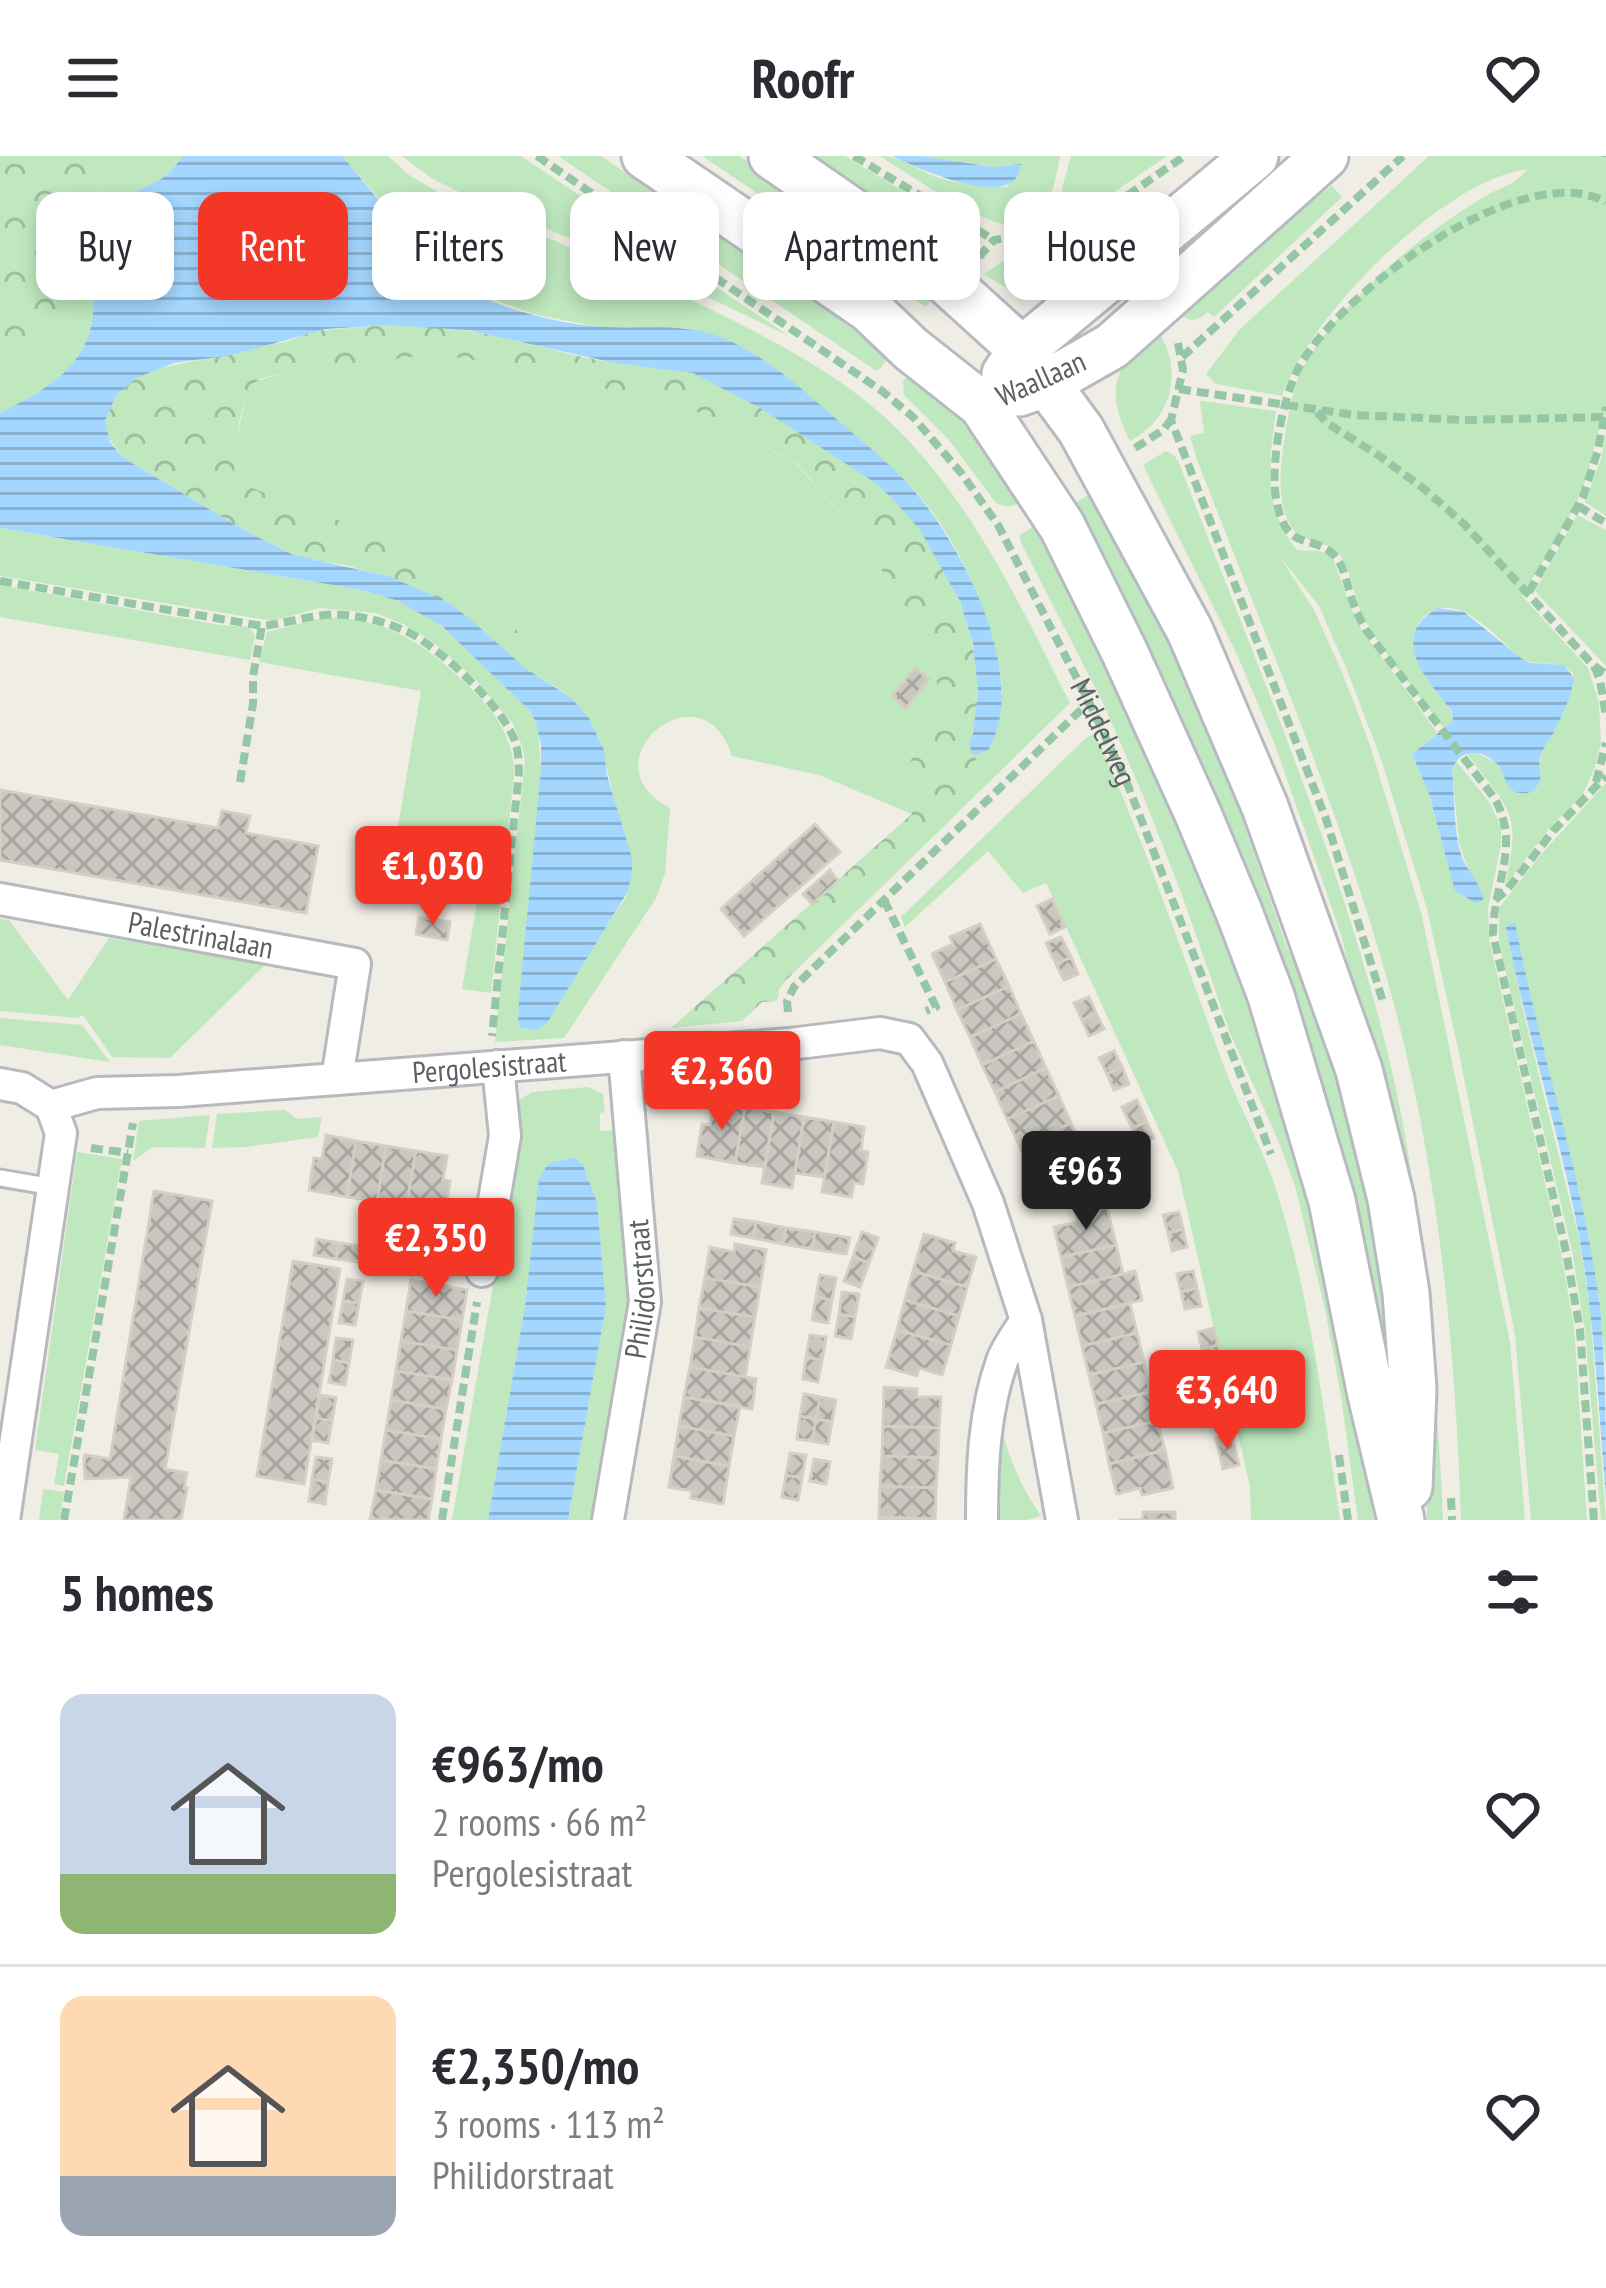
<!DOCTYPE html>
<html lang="en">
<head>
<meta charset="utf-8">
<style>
  body { margin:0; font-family:"PT Sans Narrow",sans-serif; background:#f7f7f7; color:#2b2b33; height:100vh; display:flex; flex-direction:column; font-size:45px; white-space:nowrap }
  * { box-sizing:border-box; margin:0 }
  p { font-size:39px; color:#7c7c81 }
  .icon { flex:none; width:66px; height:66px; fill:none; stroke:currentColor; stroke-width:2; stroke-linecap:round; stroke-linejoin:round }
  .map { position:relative; height:1364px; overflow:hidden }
  .details { display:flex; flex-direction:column; background:#fff; flex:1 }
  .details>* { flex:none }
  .guide { position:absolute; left:36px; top:36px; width:1536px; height:108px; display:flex; gap:24px }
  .price { position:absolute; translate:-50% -102px; padding:0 27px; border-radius:12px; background:#f33626; color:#fff; font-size:39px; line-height:78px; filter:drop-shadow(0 3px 6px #0008) }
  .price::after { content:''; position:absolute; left:50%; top:72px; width:36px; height:27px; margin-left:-18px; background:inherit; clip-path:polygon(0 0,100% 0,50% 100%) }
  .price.current { background:#222; color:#fff }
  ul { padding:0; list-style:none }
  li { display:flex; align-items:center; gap:36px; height:300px; padding:0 60px }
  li+li { border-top:3px solid #e1e1e2 }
  li span { display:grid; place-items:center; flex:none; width:336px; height:240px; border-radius:24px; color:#555 }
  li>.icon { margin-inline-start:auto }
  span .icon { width:144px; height:144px; fill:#fffc; stroke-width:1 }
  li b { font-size:51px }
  h2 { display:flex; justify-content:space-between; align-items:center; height:144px; padding:0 60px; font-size:51px }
  .tag { padding:0 42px; border-radius:24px; background:#fff; box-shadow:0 6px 18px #0003; font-size:42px; line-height:108px }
  .tag.current { background:#f33626; color:#fff }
  header { display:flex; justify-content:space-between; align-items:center; height:156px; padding:0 60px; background:#fff; font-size:54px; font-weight:600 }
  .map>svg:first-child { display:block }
</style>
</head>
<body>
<header><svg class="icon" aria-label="menu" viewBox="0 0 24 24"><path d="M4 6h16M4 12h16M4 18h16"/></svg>Roofr<svg class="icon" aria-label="heart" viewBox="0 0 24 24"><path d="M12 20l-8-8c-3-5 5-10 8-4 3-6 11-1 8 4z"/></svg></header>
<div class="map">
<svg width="1606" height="1364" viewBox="0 0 1606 1364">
  <defs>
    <pattern id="forest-crowns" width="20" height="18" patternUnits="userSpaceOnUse" patternTransform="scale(3)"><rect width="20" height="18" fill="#bfe8bf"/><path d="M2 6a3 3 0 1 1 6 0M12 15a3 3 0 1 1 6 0" fill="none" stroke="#9ebf9f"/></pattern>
    <pattern id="water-rules" width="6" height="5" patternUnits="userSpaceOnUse" patternTransform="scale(3)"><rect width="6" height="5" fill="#a4d7ff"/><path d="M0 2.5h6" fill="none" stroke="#89b2d2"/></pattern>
    <pattern id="building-cross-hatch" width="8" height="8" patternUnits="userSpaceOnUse" patternTransform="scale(3)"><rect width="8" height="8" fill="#cac7c1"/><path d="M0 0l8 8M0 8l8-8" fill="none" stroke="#a7a5a0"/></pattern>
  </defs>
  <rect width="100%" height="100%" fill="#efede4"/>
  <path fill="#bfe8bf" d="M130,0h53c-6,7 -12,16 -19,21 -23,15 -54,20 -67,48 -9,21 -6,43 -4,64 6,70 -37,96 -93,124v-47l42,-26 30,-59 10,-43 16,-46 24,-31z
    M342,0h46l21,19 34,20c101,42 204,81 301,131 59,31 118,64 164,114 71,76 115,171 162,263l-92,90 -3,-27 2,-11c20,-10 22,-35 24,-56 3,-24 -7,-49 -13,-72 -15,-51 -43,-107 -81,-144 -17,-17 -39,-32 -58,-47 -38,-30 -77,-61 -116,-92l-19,-9 -30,-7 -85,-1 -66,-13 -60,-22 -33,-22z
    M402,0h119l268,180 -94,-45 -236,-99 -28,-14z
    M558,0h43l291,197 -12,16 -5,1z
    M702,0h37l200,133 -13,18z
    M807,0h38l114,69 15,15 -13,18z
    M880,0c21,0 37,14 56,21 22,7 47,8 71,10l14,-23 -28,3 -71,-11h138c-3,14 -5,34 -13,46 -8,11 -27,22 -41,22 -24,0 -103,-53 -126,-68z
    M1071,0h96l-91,62 -11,-7 -3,-23z
    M1288,0h23l-154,132 -12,-15z
    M1429,0h177v259c-13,22 -13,48 -23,72 -15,38 -41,74 -61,109l66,72 11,35 2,40 -6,24 -12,27 -36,37 -42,55c18,-78 3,-75 -39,-134l6,-1 23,11 5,7 38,16 3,-31 32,-67v-14c-14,-14 -34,-6 -51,-14 -18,-15 -39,-39 -60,-48 -13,-5 -26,-5 -36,4 -34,30 9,73 27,99v7l-7,6 -4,-1c-25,-34 -55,-68 -76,-104 -12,-20 -14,-52 -27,-68 -12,-15 -35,-9 -47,-26 -12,-18 -12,-42 -11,-62 3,-27 7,-56 15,-82 14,-41 65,-92 97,-121 28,-24 58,-46 89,-65 17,-11 34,-13 45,-29 -85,12 -218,147 -245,227l-66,-12 -10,-10 34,-45z
    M1332,30l10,11 -128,120 -6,-5c-14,13 -24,8 -35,-5l72,-61z
    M1074,88l14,4 12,13c-49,37 -60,51 -116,13l34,-23z
    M1153,169c32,38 22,93 -23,116 -28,-54 -12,-74 23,-116z
    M432,198l62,9 197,46 47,22 58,33 60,66 72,113 10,45 -9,35 -21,43 4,48 -93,-39 -87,-19c-30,-95 -150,7 -62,52l-5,65 -9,25 -92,140 -69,4 30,-282 -3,-14 -9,-22 -37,-44 -43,-38 -30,-18 -27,-11 -57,-5 -46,13 -273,-45v-48l362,62 36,11 32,16 26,21 74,73 8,18 3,40 -23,252 3,7 15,2 90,-133 6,-24 -32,-134 -29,-41 -8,-6 -5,-18 -31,-36 -99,-76 -55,-29 -137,-51c-6,-19 -2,-36 3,-55 4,-13 6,-35 16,-44 15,-13 148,-25 177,-29z
    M912,212l55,56 57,77 -15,6 -13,-4 -47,-63 -45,-45 -1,-13z
    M1202,245l74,10c-7,49 -14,98 21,139l22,1 13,5 19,52 12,24 73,99v3l-24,20 17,40 26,96 21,14 4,-1 -21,-60 -7,-73 3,-10 34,42 12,24v18l-13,65 1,31 72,313 13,74 13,193h-56l-16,-185 -56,-282 -32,-144 -45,-147 -35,-92 -28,-64 -41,-52 36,56 28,62 28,73 52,171 88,426 15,178h-64c-6,-182 -24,-365 -74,-541 -50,-178 -125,-350 -191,-522l-6,-21 14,-3 -4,-31z
    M1606,279v81l-21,-14 16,-43z
    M1166,295l9,5 4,7c76,199 163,396 212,604 22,92 31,186 40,280 5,58 10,115 12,173h-16l-1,-66 -57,-387 -27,-130 -67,-192 -36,-86 -96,-194z
    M1093,336l51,98 46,99 48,118 48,138 56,112 49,205 -1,131 -25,-150 -11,-47 -22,-75 -43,-130 -219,-485z
    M1577,359l29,15v136l-71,-75z
    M1038,368l38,71 140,310 75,209 77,335 9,71h-19l-17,-124 -16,-87 -30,-123 -17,-46 -48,-107 -48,-138 -38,-97 -40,-93 -84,-164v-6z
    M0,429l220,40 29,2 6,8 -5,25 -250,-43z
    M322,462c59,-3 100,24 140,62 29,27 52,54 52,95l-23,218 -29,-4 15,-87 -77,-13 -11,-10 32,-188 -162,-29 8,-30z
    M1095,577c49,108 87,219 128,331 16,43 39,82 53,125 34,107 48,221 64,331h-89l-1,-34 -72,-315 -132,-288 -23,10 -35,-42 -83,76 -4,-10 184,-178z
    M1606,627v585c-10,-99 -32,-194 -56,-290 -13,-51 -24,-102 -44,-151l18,87 56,228 10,66 16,212h-5l-16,-189 -13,-80 -70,-295 -3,-19v-29l45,-57z
    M0,763l9,1 59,80 41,-62 156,27 -95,93 -58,-1 -29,-42 -6,3 -77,-7z
    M0,862l82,7 28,37 -110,-17z
    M588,931l15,7 2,18 -5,1v18l16,-1 14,163 -36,227h-26l38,-214 -9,-104 -14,-37 -12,-8 -34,51 -12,98 -37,214h-36l68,-389 -2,-30 14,-9z
    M285,954l12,9 25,-2 -4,20 -73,10 -33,1 5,-34z
    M210,959l-5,33 -52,-1 -20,14 6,-40z
    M77,996l45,7 -58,327 -10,-2 5,-30 -24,-4z
    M999,1262c8,36 21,68 42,98l-14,4h-33z
    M43,1333l21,3 -5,28h-20z"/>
  <path fill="url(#forest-crowns)" d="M0,0h130l-8,5 -24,31 -16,46 -10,43 -30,60 -42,25z
    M388,169c28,0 55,1 82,6 48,8 95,24 144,32 27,4 55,2 81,11 34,12 66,34 96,54 30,20 64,37 92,60 65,55 115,174 86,257l3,7 5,3 -2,11 3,27 -193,188 -6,9 -2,11 -15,1 -20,19 -71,7 241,-214 -4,-48 21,-43 9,-35 -10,-45 -72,-113 -59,-66 -59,-33 -47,-22 -197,-46 -62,-9 -158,21c-7,2 -14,3 -19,8 -15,14 -25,80 -19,99l137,51 55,29 99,76 31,36 5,18 -39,-25 -97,-73 -22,-11 -59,-18 -45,-7 -57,-28 -122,-73 -16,-23 -1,-13 11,-25 20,-18 20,-9 129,-27 30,-11z"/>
  <path fill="url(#water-rules)" d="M183,0h159c36,41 86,113 132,137 34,18 94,33 132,34 36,2 74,-4 109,8 48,17 89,56 126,88 28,24 57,47 80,76 45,56 109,181 67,251l-11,5 -5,-2 -3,-9 4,-11 5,-41 -5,-48 -13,-43 -40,-71 -30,-34 -19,-16 -111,-72 -67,-35 -79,-10 -146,-33 -80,-5 -62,4 -94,26 -58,8 -38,15 -20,18 -11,25 5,21 12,15 122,73 50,25 97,22 58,26 21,16 54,48 47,31 18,20 15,32 3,25 25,83v15l-4,18 -81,132 -11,7 -15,-2 -3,-6 1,-21 22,-232v-24l-5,-22 -6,-12 -88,-85 -44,-25 -36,-11 -362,-62v-115c56,-28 99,-54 93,-124 -3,-25 -8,-38 4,-64 13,-28 43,-33 67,-48 7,-5 13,-14 19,-21z
    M892,0h30l71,11 28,-3c-4,51 -103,4 -129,-8z
    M1438,452l26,4 58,47 9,4 33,2 10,13c-2,18 -12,37 -20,54 -5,8 -12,17 -14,26 -2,10 4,19 -3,28 -4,6 -10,8 -17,7 -16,-2 -14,-19 -23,-29 -15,-16 -38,-16 -45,6 3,28 1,61 10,87 6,16 20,27 21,43l-6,4 -22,-13 -26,-97 -17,-40 41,-33 -1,-10c-26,-32 -65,-75 -14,-103z
    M1515,766c24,129 68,254 85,385 6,63 6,128 6,192 -7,-86 -11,-173 -26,-258 -19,-105 -54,-208 -74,-314z
    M574,1001l9,8 14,37 9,104 -38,214h-80l37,-214 14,-127 9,-15z"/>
  <path fill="url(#building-cross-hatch)" stroke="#d4cfc2" stroke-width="3" d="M915,512l14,11 -23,29 -14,-12z
    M0,634l218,38 4,-17 28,5 -4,17 72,13 -12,67 -306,-53z
    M815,668l25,28 -96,84 -23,-27z
    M830,714l8,11 -26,23 -9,-10z
    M1052,743l13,28 -15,7 -13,-28z
    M419,761l31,5 -3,18 -31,-6z
    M980,768l16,35 -51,23 -13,-28 21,-10 -3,-7z
    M1061,781l10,20 -15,7 -10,-21z
    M1071,801l7,17 -14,6 -8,-16z
    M996,803l13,27 -52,24 -12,-28z
    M1009,830l12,28 -51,23 -13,-27z
    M1089,841l7,16 -14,7 -8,-17z
    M1096,857l8,16 -15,7 -7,-16z
    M1021,858l13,27 -52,24 -12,-28z
    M1034,885l12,27 -51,24 -13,-27z
    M1114,895l8,16 -15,7 -8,-16z
    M1122,911l7,17 -15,6 -7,-16z
    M1046,912l13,28 -52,23 -12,-27z
    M1059,940l12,27 -51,24 -13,-28z
    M1137,944l10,22 -15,6 -10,-21z
    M714,946l31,5 -10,56 -38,-7 5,-32 8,1z
    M745,951l29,5 -9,55 -30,-4z
    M774,956l30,5 -12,71 -30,-5z
    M804,961l30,5 -10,55 -29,-4z
    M834,966l30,5 -3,24 7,1 -5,32 -9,-1 -3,14 -29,-5z
    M1147,966l7,16 -15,7 -7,-17z
    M1071,967l13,28 -51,23 -13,-27z
    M326,979l30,6 -9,56 -38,-7 5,-32 8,1z
    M356,985l30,5 -9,55 -30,-4z
    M386,990l30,5 -10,56 -29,-6z
    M416,995l31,5 -4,24 7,1 -5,32 -39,-6z
    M1084,995l16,35 -29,13 -3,-7 -22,10 -13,-28z
    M154,1035l58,10 -47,268 22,4 -3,15h3l-6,32h-57l7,-43 -46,2 -1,-20 1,-4 25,4z
    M1107,1051l9,38 -55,12 -7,-30 24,-5 -2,-7z
    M1179,1056l4,17 -15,4 -5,-18z
    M734,1063l22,3 -3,16 -22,-4z
    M756,1066l30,6 -3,16 -30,-6z
    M786,1072l29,4 -3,17 -29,-5z
    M1183,1073l4,18 -15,4 -4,-18z
    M815,1076l35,6 -4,16 -34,-5z
    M862,1076l16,6 -9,25 -16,-6z
    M924,1078l31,9 -2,8 23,6 -9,30 -54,-16z
    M317,1083l22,4 -3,16 -22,-4z
    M339,1087l30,4 -3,16 -30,-4z
    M735,1088l31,6 -6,37 -55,-9 5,-31 24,5z
    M1116,1089l7,29 -55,13 -7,-30z
    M369,1091l29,6 -2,16 -30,-6z
    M398,1097l23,4 -3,15 -22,-3z
    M853,1101l16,6 -9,24 -16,-6z
    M293,1105l47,8 -36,215 -47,-8z
    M913,1115l54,16 -8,29 -54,-16z
    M1135,1115l7,29 -67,16 -7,-29z
    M1193,1115l4,17 -16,4 -4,-18z
    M820,1119l16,3 -4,22 -16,-3z
    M705,1122l55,9 -5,30 -56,-9z
    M347,1123l16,2 -4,22 -16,-2z
    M411,1124l56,10 -5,30 -56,-9z
    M1197,1132l4,18 -16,3 -4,-17z
    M842,1136l17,2 -4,23 -16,-3z
    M816,1141l16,3 -4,23 -16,-3z
    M905,1144l54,16 -8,29 -54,-15z
    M343,1145l16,2 -4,22 -16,-2z
    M1130,1148l7,29 -55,13 -7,-30z
    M699,1152l56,9 -5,30 -55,-10z
    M406,1155l56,9 -5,30 -56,-9z
    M839,1158l16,3 -4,22 -16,-3z
    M1214,1172l4,17 -16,4 -4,-17z
    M897,1174l54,15 -9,30 -23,-7 -2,8 -31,-9z
    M1137,1177l7,29 -55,13 -7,-29z
    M810,1179l16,2 -4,23 -16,-3z
    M695,1181l55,10 -5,30 -55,-10z
    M336,1182l17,2 -4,23 -16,-3z
    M401,1185l56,9 -5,30 -56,-9z
    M1218,1189l4,18 -16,3 -4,-17z
    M806,1201l16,3 -4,22 -15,-3z
    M333,1204l16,3 -4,22 -16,-3z
    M1144,1206l6,30 -54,12 -7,-29z
    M690,1211l66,12 -4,30 -68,-12z
    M396,1215l56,9 -6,29 -55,-9z
    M884,1231l33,2v8h24l-2,31 -56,-2z
    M1220,1232l5,17 -16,4 -4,-17z
    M1150,1236l7,29 -54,12 -7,-29z
    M804,1238l16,3 -4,22 -16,-3z
    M320,1239l16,3 -4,23 -16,-3z
    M684,1241l56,9 -6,30 -55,-10z
    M820,1241l16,3 -4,22 -16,-3z
    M391,1244l55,9 -5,30 -55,-9z
    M1225,1249l4,17 -16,4 -4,-17z
    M800,1260l16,3 -4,22 -15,-2z
    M316,1262l16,3 -4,22 -16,-3z
    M816,1263l16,3 -4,22 -16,-3z
    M1157,1265l8,29 -56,14 -6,-31z
    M679,1270l55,10 -5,30 -55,-10z
    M883,1270l56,2 -1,30 -56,-2z
    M386,1274l55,9 -5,30 -55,-9z
    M1231,1279l8,30 -16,4 -7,-31z
    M1165,1294l8,38 -31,7 -2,-7 -23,6 -8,-30z
    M790,1297l16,2 -4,23 -16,-3z
    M674,1300l55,10 -6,38 -32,-6 1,-7 -23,-4z
    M882,1300l56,2 -2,30 -56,-2z
    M316,1301l16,2 -4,23 -16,-3z
    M814,1303l16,3 -4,22 -16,-3z
    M381,1304l55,9 -4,30 -56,-9z
    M786,1319l16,3 -4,22 -16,-3z
    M312,1323l16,3 -3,22 -16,-3z
    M880,1330l56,2 -1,31 -56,-2z
    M376,1334l56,9 -4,21 -58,-1z
    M1143,1356h32v8h-56h24z
    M879,1361l56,2 -56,1z"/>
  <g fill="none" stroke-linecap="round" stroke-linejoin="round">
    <defs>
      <path id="lane" d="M0,1022l53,9"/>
      <g id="street">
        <path id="s2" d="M0,743l355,65 -18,115"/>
        <path d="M0,928l22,4 29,18"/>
        <path id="s3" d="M51,950l46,-13 81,-2 159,-12 453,-35 90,-11 29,6 18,24 61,140 38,117 36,200"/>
        <path d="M482,1115l23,-135 -7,-70"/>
        <path d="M4,1364l57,-387 -10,-27"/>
        <path id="s4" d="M608,1364l37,-218 -21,-246"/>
        <path d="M982,1364c0,-54 2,-108 20,-159 5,-14 16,-28 24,-41"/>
      </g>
      <path id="secondary" d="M645,0l224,153 42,40 71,56 80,121 63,127 73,161 41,98 32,84 61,205 39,194 30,125
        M772,0l94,65 80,60 76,69 59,80 109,201 75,176 94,263 32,129 15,94 7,96 -4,98
        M1005,218l17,-24 233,-194
        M1019,237l28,-10 65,-37 213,-190"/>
    </defs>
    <use href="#lane" stroke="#b6babf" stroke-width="21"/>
    <use href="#street" stroke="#b6babf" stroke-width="36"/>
    <use href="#secondary" stroke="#b7bbc1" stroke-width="51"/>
    <g stroke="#96c7a4" stroke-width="8" stroke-dasharray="12 6" stroke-linecap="butt">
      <path id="s1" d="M537,0l345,235 31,26 49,57 36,51 91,177 38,81 144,371"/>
      <path d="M854,0l140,84"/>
      <path d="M1606,0v1"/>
      <path d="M1083,70l100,-69"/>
      <path d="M979,101l15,-17 89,-14 11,12"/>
      <path d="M1178,187l5,27 -12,50 155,399 57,183"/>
      <path d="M1182,201l221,-201"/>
      <path d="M1179,233l175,26 111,5 141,-3"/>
      <path d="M1317,256l10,11 51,32 45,33 41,36 129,141 13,9"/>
      <path d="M1135,292l28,-18 7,-9"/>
      <path d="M1578,350l28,17"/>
      <path d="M0,425l262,45c29,-3 55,-14 83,-11 22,2 43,8 63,17 31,15 100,79 108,113 3,8 2,18 3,27l-27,264"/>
      <path d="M1529,436l54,-95 15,-47 8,-43"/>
      <path d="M1594,510l6,14 6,36"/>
      <path d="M240,626l13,-78v-28l9,-50"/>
      <path d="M1596,626l10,-39"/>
      <path d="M884,744l52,107 -10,4"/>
      <path d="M1495,744l12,-10 46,-59 53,-55"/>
      <path d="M788,856l-1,-11 7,-14 295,-285"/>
      <path d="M91,992l37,5"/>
      <path d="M1339,1299l9,65"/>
      <path d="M1451,1342l1,22"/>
      <path d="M64,1364l69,-397"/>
      <path d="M442,1364l35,-218"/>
      <path d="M1594,1364l-14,-190 -14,-78 -73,-318c0,-49 28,-88 2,-135l-129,-169c-4,-8 -9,-16 -12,-25 -7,-16 -8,-38 -20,-50 -23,-22 -47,-2 -57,-52 -8,-34 5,-103 21,-134 40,-76 224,-213 308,-167"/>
    </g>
    <use href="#lane" stroke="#fff" stroke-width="15"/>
    <use href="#street" stroke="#fff" stroke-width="30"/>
    <use href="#secondary" stroke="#fff" stroke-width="45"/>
  </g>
  <g text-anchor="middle" stroke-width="10" stroke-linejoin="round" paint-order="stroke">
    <g font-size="30" fill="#5c6065" stroke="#fff">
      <text transform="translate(1041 223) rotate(-24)" y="10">Waallaan</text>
      <text dy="10" stroke="none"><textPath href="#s1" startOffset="828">Middelweg</textPath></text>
      <text dy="10" stroke="none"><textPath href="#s2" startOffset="204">Palestrinalaan</textPath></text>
      <text dy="10" stroke="none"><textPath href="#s3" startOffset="441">Pergolesistraat</textPath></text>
      <text dy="10" stroke="none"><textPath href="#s4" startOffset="234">Philidorstraat</textPath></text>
    </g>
  </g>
</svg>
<b class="price" style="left:433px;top:772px">€1,030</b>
<b class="price" style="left:722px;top:977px">€2,360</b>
<b class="price current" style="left:1086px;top:1077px">€963</b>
<b class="price" style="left:436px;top:1144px">€2,350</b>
<b class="price" style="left:1227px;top:1296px">€3,640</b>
<div class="guide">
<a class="tag">Buy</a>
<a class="tag current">Rent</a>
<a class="tag">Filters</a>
<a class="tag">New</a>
<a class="tag">Apartment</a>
<a class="tag">House</a>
</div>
</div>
<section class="details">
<h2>5 homes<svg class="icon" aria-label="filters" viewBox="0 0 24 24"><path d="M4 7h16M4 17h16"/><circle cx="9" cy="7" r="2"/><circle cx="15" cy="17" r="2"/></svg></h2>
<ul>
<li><span style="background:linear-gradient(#c9d6e8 75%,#8fb573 0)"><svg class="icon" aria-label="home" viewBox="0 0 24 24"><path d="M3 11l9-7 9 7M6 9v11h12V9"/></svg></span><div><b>€963/mo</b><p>2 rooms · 66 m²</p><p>Pergolesistraat</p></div><svg class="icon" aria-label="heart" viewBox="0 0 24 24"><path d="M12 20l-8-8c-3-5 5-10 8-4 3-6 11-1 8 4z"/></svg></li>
<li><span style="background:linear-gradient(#ffd9b3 75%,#9aa5b1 0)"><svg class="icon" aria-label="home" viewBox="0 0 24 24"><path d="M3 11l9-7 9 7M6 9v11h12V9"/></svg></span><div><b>€2,350/mo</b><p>3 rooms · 113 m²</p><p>Philidorstraat</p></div><svg class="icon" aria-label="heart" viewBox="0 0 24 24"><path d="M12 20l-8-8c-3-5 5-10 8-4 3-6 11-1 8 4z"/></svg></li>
</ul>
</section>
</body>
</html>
